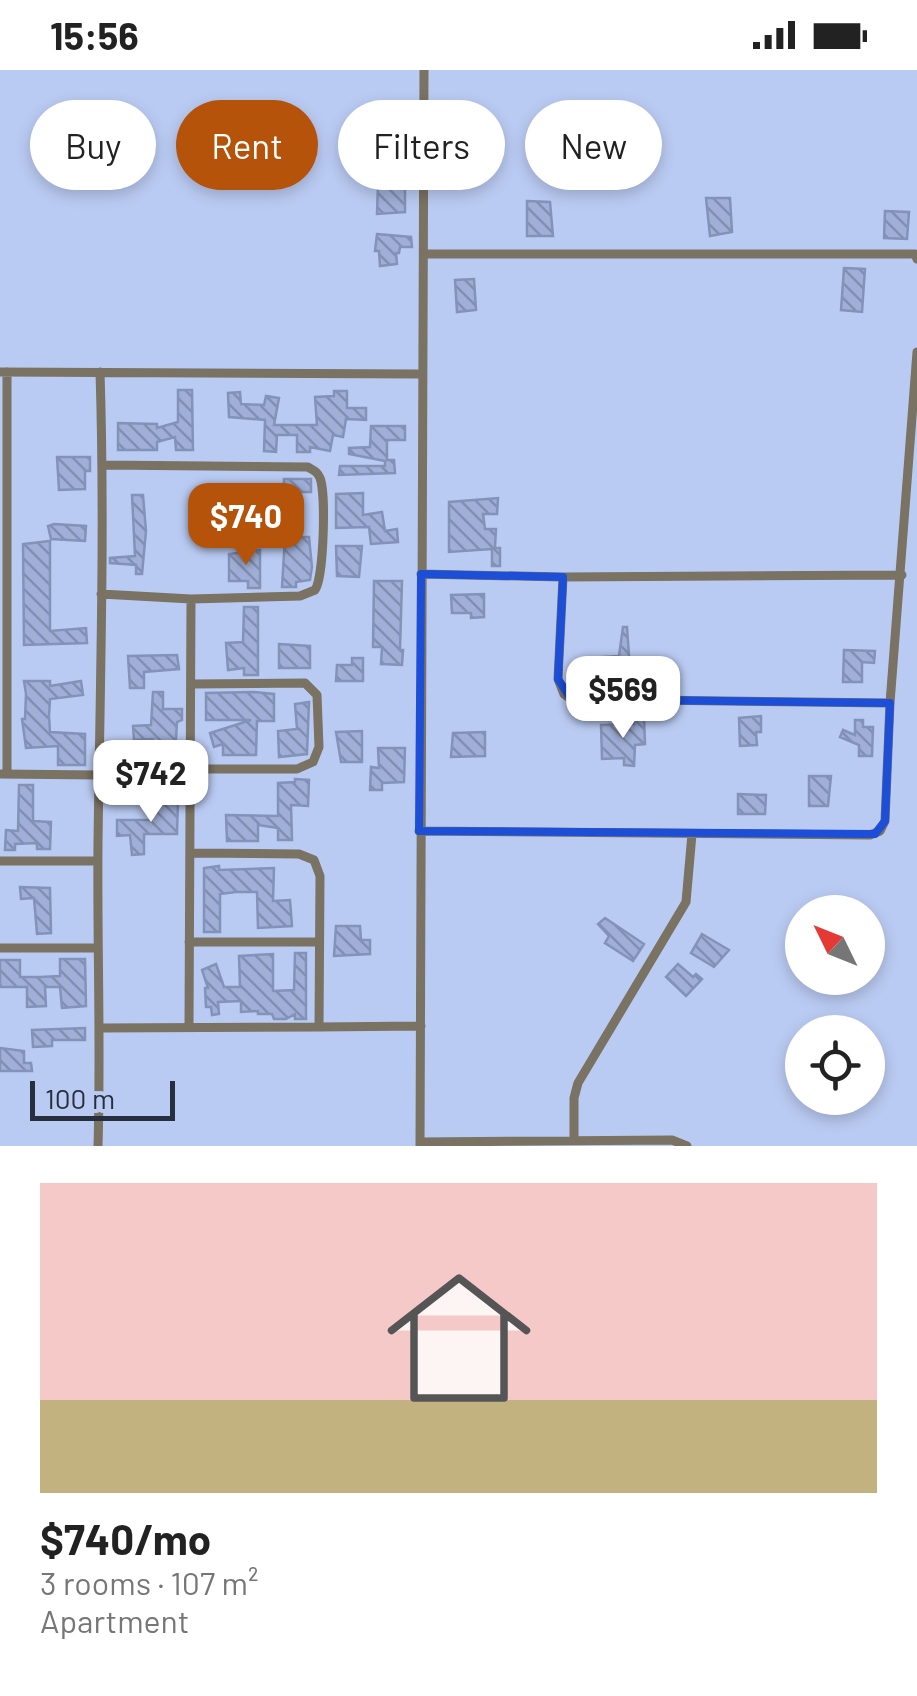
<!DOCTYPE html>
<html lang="en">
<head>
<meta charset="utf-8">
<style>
  body { margin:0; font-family:Barlow,sans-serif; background:#f6f6f6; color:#222; height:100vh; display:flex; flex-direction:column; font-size:38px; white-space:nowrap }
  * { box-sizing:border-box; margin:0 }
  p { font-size:32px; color:#767676 }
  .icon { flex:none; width:55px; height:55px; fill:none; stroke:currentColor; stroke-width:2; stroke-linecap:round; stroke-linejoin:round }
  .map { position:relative; height:1076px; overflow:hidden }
  .panel { display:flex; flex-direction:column; background:#fff; flex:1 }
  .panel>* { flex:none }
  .top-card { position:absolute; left:30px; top:30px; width:858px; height:90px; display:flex; gap:20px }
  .needle { width:65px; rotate:313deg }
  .buttons { position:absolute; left:785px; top:825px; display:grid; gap:20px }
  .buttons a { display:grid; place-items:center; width:100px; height:100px; border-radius:50%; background:#fff; box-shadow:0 5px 15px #0003; font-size:50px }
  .scale { position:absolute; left:30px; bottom:25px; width:145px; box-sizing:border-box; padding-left:10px; border:5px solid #272e3d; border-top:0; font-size:28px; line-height:35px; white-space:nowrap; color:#272e3d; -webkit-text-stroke:8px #bacbf3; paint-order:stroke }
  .price { position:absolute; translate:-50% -85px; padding:0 22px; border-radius:20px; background:#fff; color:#222; font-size:32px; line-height:65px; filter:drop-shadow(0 2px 5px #0008) }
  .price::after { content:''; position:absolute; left:50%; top:60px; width:30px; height:22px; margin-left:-15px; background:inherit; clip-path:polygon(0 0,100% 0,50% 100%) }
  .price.current { background:#b45309; color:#fff }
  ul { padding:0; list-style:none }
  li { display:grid; align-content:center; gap:20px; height:530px; padding:0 40px }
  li+li { border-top:2px solid #e0e0e0 }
  li span { display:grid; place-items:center; height:310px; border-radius:0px; color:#555 }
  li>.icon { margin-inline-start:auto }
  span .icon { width:180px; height:180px; fill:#fffc; stroke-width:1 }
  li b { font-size:42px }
  .tag { padding:0 35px; border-radius:45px; background:#fff; box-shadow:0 5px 15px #0003; font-size:35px; line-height:90px }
  .tag.current { background:#b45309; color:#fff }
  .status { display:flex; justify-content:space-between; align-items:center; height:70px; padding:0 50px; background:#fff; direction:ltr }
  .status svg { height:28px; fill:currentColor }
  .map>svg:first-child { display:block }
</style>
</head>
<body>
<div class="status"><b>15:56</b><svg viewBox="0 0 49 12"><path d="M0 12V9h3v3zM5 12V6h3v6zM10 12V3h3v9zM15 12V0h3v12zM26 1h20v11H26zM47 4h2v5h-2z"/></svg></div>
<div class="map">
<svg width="917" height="1076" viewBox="0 0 917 1076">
  <defs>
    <pattern id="building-back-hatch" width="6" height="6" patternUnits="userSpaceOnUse" patternTransform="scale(2.5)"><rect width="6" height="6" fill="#9fafd7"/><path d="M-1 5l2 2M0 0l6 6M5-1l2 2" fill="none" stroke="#828fb0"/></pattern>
  </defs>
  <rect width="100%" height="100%" fill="#bacbf3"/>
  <path fill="url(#building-back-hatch)" stroke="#8392b8" stroke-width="2.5" d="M376,43h13l-1,17 16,1v9l-25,2 -2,23h-8l2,-21h-3l1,-14 7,1z
    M405,112v30l-28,2 1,-30z
    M706,128h24l2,34 -22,4z
    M527,131l23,1 3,34h-26z
    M885,141l24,1 -2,27 -23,-1z
    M377,164l34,3 1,10h-12l-1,6h-3l1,11 -17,2 -1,-15h-4z
    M844,198l21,1 -3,43 -21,-2z
    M474,209l2,31 -19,2 -2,-32z
    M178,320h14l1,60h-17l-1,-13 -18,5v8h-39v-27l39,1v4l21,-6z
    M334,321h13v17h19v12l-20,-1 -3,18 -10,-2 -3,16 -20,-4v5h-13v-17h-20l-1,17 -12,-1 1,-31 -36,-3 -1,-24 12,-1 1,12 23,1 2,-9 13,2 -5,27h43l-2,-28 19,-1z
    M371,356h34v14h-18v20h7l1,13 -56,2 1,-9h45v-5l-36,-7v-6l21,-1z
    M57,387h33v14h-5v18l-26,1z
    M284,409h27v13h-15l-1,14 -11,-1z
    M363,423v22l19,-3 3,19 12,-2 1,13 -27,2 -2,-17 -33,1v-34z
    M132,425h11l3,36 -4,43h-6v-9l-26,-2v-5l25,-2z
    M498,428l-1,16h-14l2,15h11l-1,19h5v18h-8v-17l-43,3v-50z
    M54,454l32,2 -1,15 -34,-2 -3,-13z
    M285,467h24l3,30 -2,13 -14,2v5h-14z
    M50,471v90l36,-3 1,15 -63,2 -1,-101z
    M336,476h26l-3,31 -22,-1z
    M260,480v38h-12v-7h-19v-27z
    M374,511h28l-2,69h3l-1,15 -21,-1 1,-17h-9z
    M484,524v23l-13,1v-5h-19l-1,-18z
    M244,537h14v68h-14v-7l-16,2 -2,-27 17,-1z
    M623,557h4l4,58 -14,1v-5h-27v-23l29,-2z
    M279,574l31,2v22h-31z
    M844,580l31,1 -1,12 -12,-1v20h-19z
    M177,585l2,14 -35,3v16h-14l-2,-32z
    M352,588h11v23h-27l1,-16h15z
    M24,611h26v5l31,-5 2,14 -33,4 -1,17 1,16 35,2v31h-27v-19l-32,2 -4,-29h3l1,-25z
    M153,622h10v17h19v11l-5,2 -1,17 3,36h-31v23h-31l-1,-27 -4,1 -2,-8 41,-4 2,-21 -19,1 -1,-14 18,-1z
    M253,622l21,2v27h-17l-1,34h-33v-11l-9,3 -4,-14 41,-13h-45v-27z
    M309,632l-2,52 -28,3 -1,-26 19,-2 -2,-25z
    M761,646v16h-5l1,13 -17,1 -1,-28z
    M633,648h11l1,26 -10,1 -1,21 -10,-1v-7l-22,1 -1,-34 33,-1z
    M855,650h8v7h10l-1,29h-13v-11l-19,-8 3,-7 12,5z
    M362,661v31h-21l-5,-30z
    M485,662v24l-34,1 2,-24z
    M378,678h27l-1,34 -22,1v7h-12l1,-23 8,1z
    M809,706h22l-3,30h-19z
    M295,709l14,1 -1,26 -17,-1 1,35h-14v-12l-20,-3v16h-31l-1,-26 52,1v-33l17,-1z
    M19,715h14v36l18,1 -1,27h-13v-6l-22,1v6h-10l1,-20 12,1z
    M738,724l28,1 -1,19h-27z
    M178,730l-1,34h-33v20l-12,1 -2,-20 -13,1v-16h34v-19z
    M219,796v4l55,-2 -1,33 17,-1 2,26 -34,2 -1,-36h-21l-16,2v38h-16v-64z
    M20,817l30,1 1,45 -14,1 -3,-36 -13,1z
    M605,848l39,26 -11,17 -28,-18 4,-7 -11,-12z
    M336,856h24l1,14h9v14l-36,2z
    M702,864l27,16 -15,17 -23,-14z
    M295,883h11v66h-11v-5l-9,5h-12l-2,-5h-14v-3l-17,1v-11l-23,1 1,12 -7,1 -1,-8h-5l-1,-19h3l-6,-18 14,-6 8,23h16l-1,-31 34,-2v37l21,-1z
    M60,889h25l1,47 -24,2 -2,-21h-15l1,19 -19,1v-20h-27v-27h20v17h20l20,-1z
    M678,894l15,13 3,-3 6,5 -16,17 -20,-19z
    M85,958v12h-33v6l-19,1 -1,-17z
    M0,978l24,3v12h7l1,8h-32z"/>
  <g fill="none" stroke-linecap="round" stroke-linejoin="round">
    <path stroke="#7a7262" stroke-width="9" d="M424,184h491l2,5
      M0,302l422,2
      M421,504l142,3 339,-2
      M563,507l-5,102 6,15 7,5 319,4
      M101,524l90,5 109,-3 15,-6c9,-13 11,-97 5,-112 -3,-7 -6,-7 -12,-11l-205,-2
      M191,699h106l16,-7 6,-15 -2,-52 -12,-12 -113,1
      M0,704l99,1
      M7,704v-402
      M419,761l451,4 10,-4 5,-10 5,-118 27,-351
      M0,791h98
      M189,872h129
      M0,878h97
      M189,957l2,-428
      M319,957l102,-1
      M102,958l217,-1 1,-151 -6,-16 -15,-6 -109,-1
      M574,1070v-42l4,-15 108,-181 6,-68
      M420,1072l252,-2 15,6
      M98,1076c3,-101 -1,-202 0,-303 2,-157 7,-314 2,-471
      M420,1076l4,-1076"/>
  </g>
  <path fill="none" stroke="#1d4ed8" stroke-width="8" stroke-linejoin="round" d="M421,504l142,3 -5,102 13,20 319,4 -5,118 -10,13 -456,-3z"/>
</svg>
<div class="buttons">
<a><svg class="needle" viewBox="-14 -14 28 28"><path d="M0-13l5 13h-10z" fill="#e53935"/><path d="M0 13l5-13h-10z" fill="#767676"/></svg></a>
<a><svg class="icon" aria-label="locate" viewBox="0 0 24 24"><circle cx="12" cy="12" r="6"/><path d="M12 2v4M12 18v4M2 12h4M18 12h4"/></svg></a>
</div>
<div class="scale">100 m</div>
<b class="price current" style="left:246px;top:498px">$740</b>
<b class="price" style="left:623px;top:671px">$569</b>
<b class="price" style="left:151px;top:755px">$742</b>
<div class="top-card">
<a class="tag">Buy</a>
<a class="tag current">Rent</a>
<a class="tag">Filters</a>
<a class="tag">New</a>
</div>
</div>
<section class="panel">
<ul>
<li><span style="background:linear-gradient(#f6c9c9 70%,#c2b280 0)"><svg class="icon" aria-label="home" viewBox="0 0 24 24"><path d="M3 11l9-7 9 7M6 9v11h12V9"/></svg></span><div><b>$740/mo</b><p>3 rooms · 107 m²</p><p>Apartment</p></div></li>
</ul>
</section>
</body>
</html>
